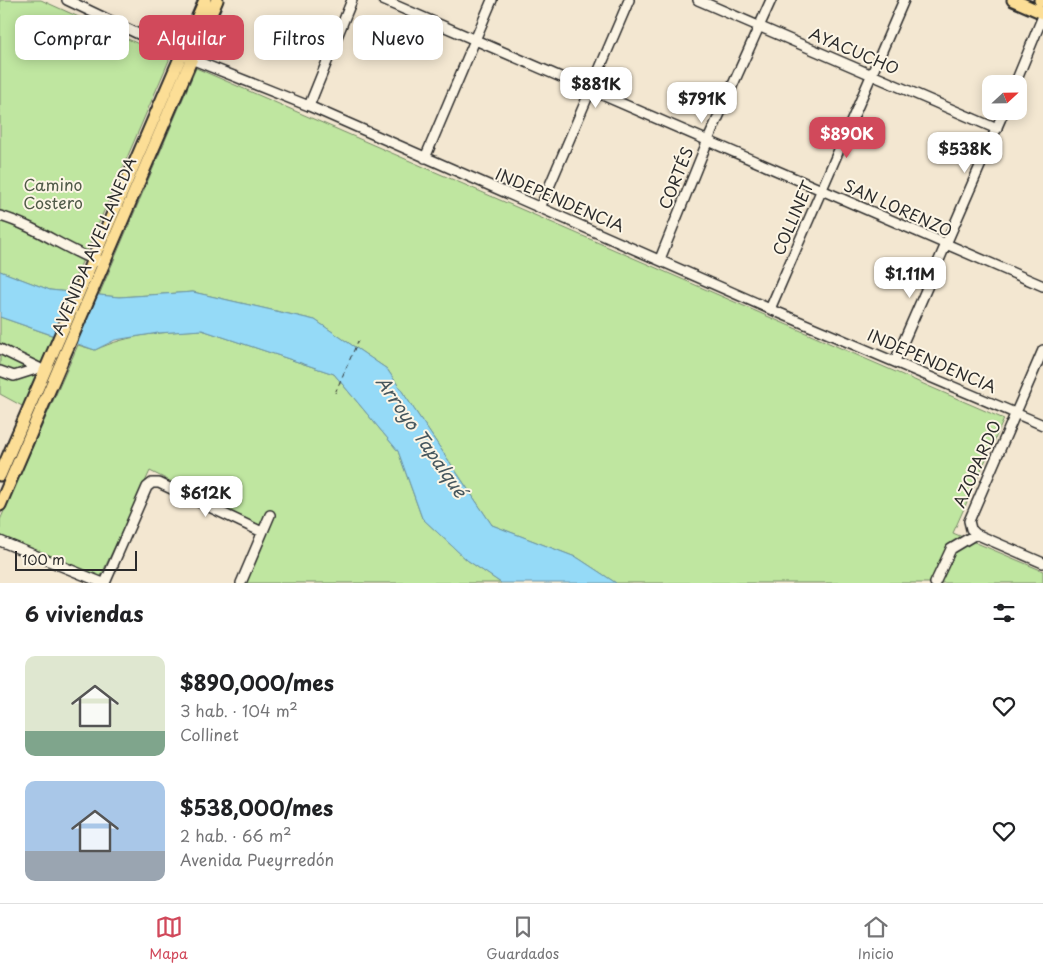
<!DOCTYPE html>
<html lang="es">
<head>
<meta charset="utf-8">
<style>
  body { margin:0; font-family:"Playpen Sans",sans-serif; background:#f2f2f2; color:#202124; height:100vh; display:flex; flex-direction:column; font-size:19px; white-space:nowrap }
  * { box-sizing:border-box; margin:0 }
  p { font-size:16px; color:#757577 }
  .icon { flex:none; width:28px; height:28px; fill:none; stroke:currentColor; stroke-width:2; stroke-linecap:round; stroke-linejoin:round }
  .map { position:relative; height:583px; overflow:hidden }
  .drawer { display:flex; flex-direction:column; background:#fff; flex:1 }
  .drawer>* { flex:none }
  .guide { position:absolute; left:15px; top:15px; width:500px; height:45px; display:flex; gap:10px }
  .needle { width:32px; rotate:68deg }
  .fabs { position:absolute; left:982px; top:75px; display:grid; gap:10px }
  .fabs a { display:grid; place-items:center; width:45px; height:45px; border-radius:10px; background:#fff; box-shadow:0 2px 12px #0003; font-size:25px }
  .scale { position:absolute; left:15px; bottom:12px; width:122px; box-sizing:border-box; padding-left:5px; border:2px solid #2b2b2b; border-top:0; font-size:14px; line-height:18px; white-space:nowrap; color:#2b2b2b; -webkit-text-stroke:4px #fcf5e5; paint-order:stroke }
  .price { position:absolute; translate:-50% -42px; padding:0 11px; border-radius:10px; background:#fff; color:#222; font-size:16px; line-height:32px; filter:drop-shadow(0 1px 2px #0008) }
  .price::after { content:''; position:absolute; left:50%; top:30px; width:15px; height:11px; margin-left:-8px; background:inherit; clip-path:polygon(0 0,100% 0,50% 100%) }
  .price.on { background:#d1495b; color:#fff }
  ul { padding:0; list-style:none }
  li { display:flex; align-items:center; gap:15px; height:125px; padding:0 25px }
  li span { display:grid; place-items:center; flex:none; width:140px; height:100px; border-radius:10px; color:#555 }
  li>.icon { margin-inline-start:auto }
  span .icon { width:60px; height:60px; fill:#fffc; stroke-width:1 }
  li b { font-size:21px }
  h2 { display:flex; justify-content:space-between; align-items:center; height:60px; padding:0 25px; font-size:21px }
  .pill { padding:0 18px; border-radius:10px; background:#fff; box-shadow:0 2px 12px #0003; font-size:18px; line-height:45px }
  .pill.on { background:#d1495b; color:#fff }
  .tab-bar { display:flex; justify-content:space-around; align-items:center; height:70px; border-top:1px solid #e0e0e0; background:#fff; font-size:14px; color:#757577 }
  .tab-bar a { display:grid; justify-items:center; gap:2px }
  .tab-bar .on { color:#d1495b }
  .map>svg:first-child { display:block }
</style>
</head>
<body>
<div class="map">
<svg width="1043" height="583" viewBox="0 0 1043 583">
  <rect width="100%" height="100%" fill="#f3e7d1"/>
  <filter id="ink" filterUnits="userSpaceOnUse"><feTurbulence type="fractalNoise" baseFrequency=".02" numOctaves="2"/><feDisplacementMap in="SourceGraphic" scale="10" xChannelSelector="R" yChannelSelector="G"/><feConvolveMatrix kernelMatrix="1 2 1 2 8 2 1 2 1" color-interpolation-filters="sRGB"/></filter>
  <g filter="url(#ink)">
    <path fill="#bfe6a0" stroke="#758866" d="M0,0h41l129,58 -101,234 -19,-2 -50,-19z
      M196,68l808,351 -51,114 90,38v12h-427l-38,-25 -86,-33 -105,-156 -72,-49 -122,-28 -74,5 -20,-2z
      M0,317l54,19 -30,71 -24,-13z
      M202,330l132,44 64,77 24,67 45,42 34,23h-255l22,-53 -118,-59 -50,107 -100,-41v-17l78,-175 17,5c34,-16 70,-18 107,-20z"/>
    <path fill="#95daf7" stroke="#6b94a5" d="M0,271l50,19 69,7 74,-5 122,28 72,49 105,156 86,33 38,25h-115l-34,-23 -45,-42 -24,-67 -64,-77 -132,-44 -44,3 -43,7 -20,10 -95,-33z"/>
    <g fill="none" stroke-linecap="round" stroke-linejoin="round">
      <defs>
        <path id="minor" d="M67,0l124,59 118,47 461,203 273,116
          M383,0l660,286
          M698,0l299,129
          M1015,84l28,-68
          M309,106l43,-106
          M425,158l67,-158
          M540,208l89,-208
          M0,216c35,10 65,33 99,46
          M660,259l48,-119 63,-140
          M770,309l134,-309
          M0,349l39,19 -25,8 -14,-5
          M1043,350l-74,171 2,8 5,5 67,29
          M895,361l109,-250
          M0,541l103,42
          M105,583l42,-96 5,-4h7l103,49
          M241,583l29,-68
          M935,583l16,-34 25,-15"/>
        <path id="major" d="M1013,0l30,13
          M1040,0l3,1
          M0,475l205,-475
          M0,505l217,-505"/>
      </defs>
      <use href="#minor" stroke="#2b2b2b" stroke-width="12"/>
      <use href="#major" stroke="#2b2b2b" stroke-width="15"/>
      <path stroke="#2b2b2b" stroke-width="1" stroke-dasharray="5 4" stroke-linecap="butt" d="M335,393l23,-52"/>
      <use href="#minor" stroke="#fcf5e5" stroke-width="9"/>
      <use href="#major" stroke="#fcde96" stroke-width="11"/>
    </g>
  </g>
  <g text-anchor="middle" stroke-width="4" stroke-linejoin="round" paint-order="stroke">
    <g font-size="16" fill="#2b2b2b" stroke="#fcf5e5">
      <text transform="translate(854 51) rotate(23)" y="6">AYACUCHO</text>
      <text transform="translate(676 178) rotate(-68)" y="6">CORTÉS</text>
      <text transform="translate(560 200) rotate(23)" y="6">INDEPENDENCIA</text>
      <text transform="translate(898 208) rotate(24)" y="6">SAN LORENZO</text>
      <text transform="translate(793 218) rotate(-67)" y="6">COLLINET</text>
      <text transform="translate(94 246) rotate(-67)" y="6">AVENIDA AVELLANEDA</text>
      <text transform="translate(932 361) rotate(23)" y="6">INDEPENDENCIA</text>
      <text transform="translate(977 464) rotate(-66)" y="6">AZOPARDO</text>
    </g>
    <g font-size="16" fill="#505a48" stroke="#fcf5e5">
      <text x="53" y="191">Camino<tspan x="53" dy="18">Costero</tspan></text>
    </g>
    <g font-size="18" font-style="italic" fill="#46575e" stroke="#fcf5e5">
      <text transform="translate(421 437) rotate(55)" y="6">Arroyo Tapalqué</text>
    </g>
  </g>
</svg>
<div class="fabs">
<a><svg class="needle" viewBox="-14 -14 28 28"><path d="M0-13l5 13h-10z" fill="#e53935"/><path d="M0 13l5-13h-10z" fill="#757577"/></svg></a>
</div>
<div class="scale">100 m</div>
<b class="price" style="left:596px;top:109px">$881K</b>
<b class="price" style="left:702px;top:124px">$791K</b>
<b class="price on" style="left:847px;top:159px">$890K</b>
<b class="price" style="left:965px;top:174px">$538K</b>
<b class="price" style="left:910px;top:299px">$1.11M</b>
<b class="price" style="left:206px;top:518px">$612K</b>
<div class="guide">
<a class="pill">Comprar</a>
<a class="pill on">Alquilar</a>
<a class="pill">Filtros</a>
<a class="pill">Nuevo</a>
</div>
</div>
<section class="drawer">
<h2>6 viviendas<svg class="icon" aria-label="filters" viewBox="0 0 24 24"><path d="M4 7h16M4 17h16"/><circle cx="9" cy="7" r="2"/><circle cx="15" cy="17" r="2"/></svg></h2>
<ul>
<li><span style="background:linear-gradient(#dfe7d0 75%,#7fa58c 0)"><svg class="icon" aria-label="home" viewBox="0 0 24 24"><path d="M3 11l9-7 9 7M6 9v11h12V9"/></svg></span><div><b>$890,000/mes</b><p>3 hab. · 104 m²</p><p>Collinet</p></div><svg class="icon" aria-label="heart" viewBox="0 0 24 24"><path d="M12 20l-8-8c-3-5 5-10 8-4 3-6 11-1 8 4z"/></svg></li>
<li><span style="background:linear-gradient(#a9c7e8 70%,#9aa5b1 0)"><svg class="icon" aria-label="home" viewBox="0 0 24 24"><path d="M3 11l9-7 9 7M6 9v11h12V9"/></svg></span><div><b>$538,000/mes</b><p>2 hab. · 66 m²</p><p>Avenida Pueyrredón</p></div><svg class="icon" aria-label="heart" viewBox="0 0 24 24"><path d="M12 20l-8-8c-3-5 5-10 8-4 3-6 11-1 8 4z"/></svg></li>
</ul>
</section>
<nav class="tab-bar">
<a class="on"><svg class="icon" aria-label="map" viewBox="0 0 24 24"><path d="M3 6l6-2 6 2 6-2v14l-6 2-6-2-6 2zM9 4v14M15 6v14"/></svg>Mapa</a>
<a><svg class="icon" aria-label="saved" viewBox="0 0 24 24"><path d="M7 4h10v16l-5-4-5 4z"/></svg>Guardados</a>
<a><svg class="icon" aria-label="home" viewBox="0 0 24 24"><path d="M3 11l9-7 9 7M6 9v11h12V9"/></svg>Inicio</a>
</nav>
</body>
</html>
